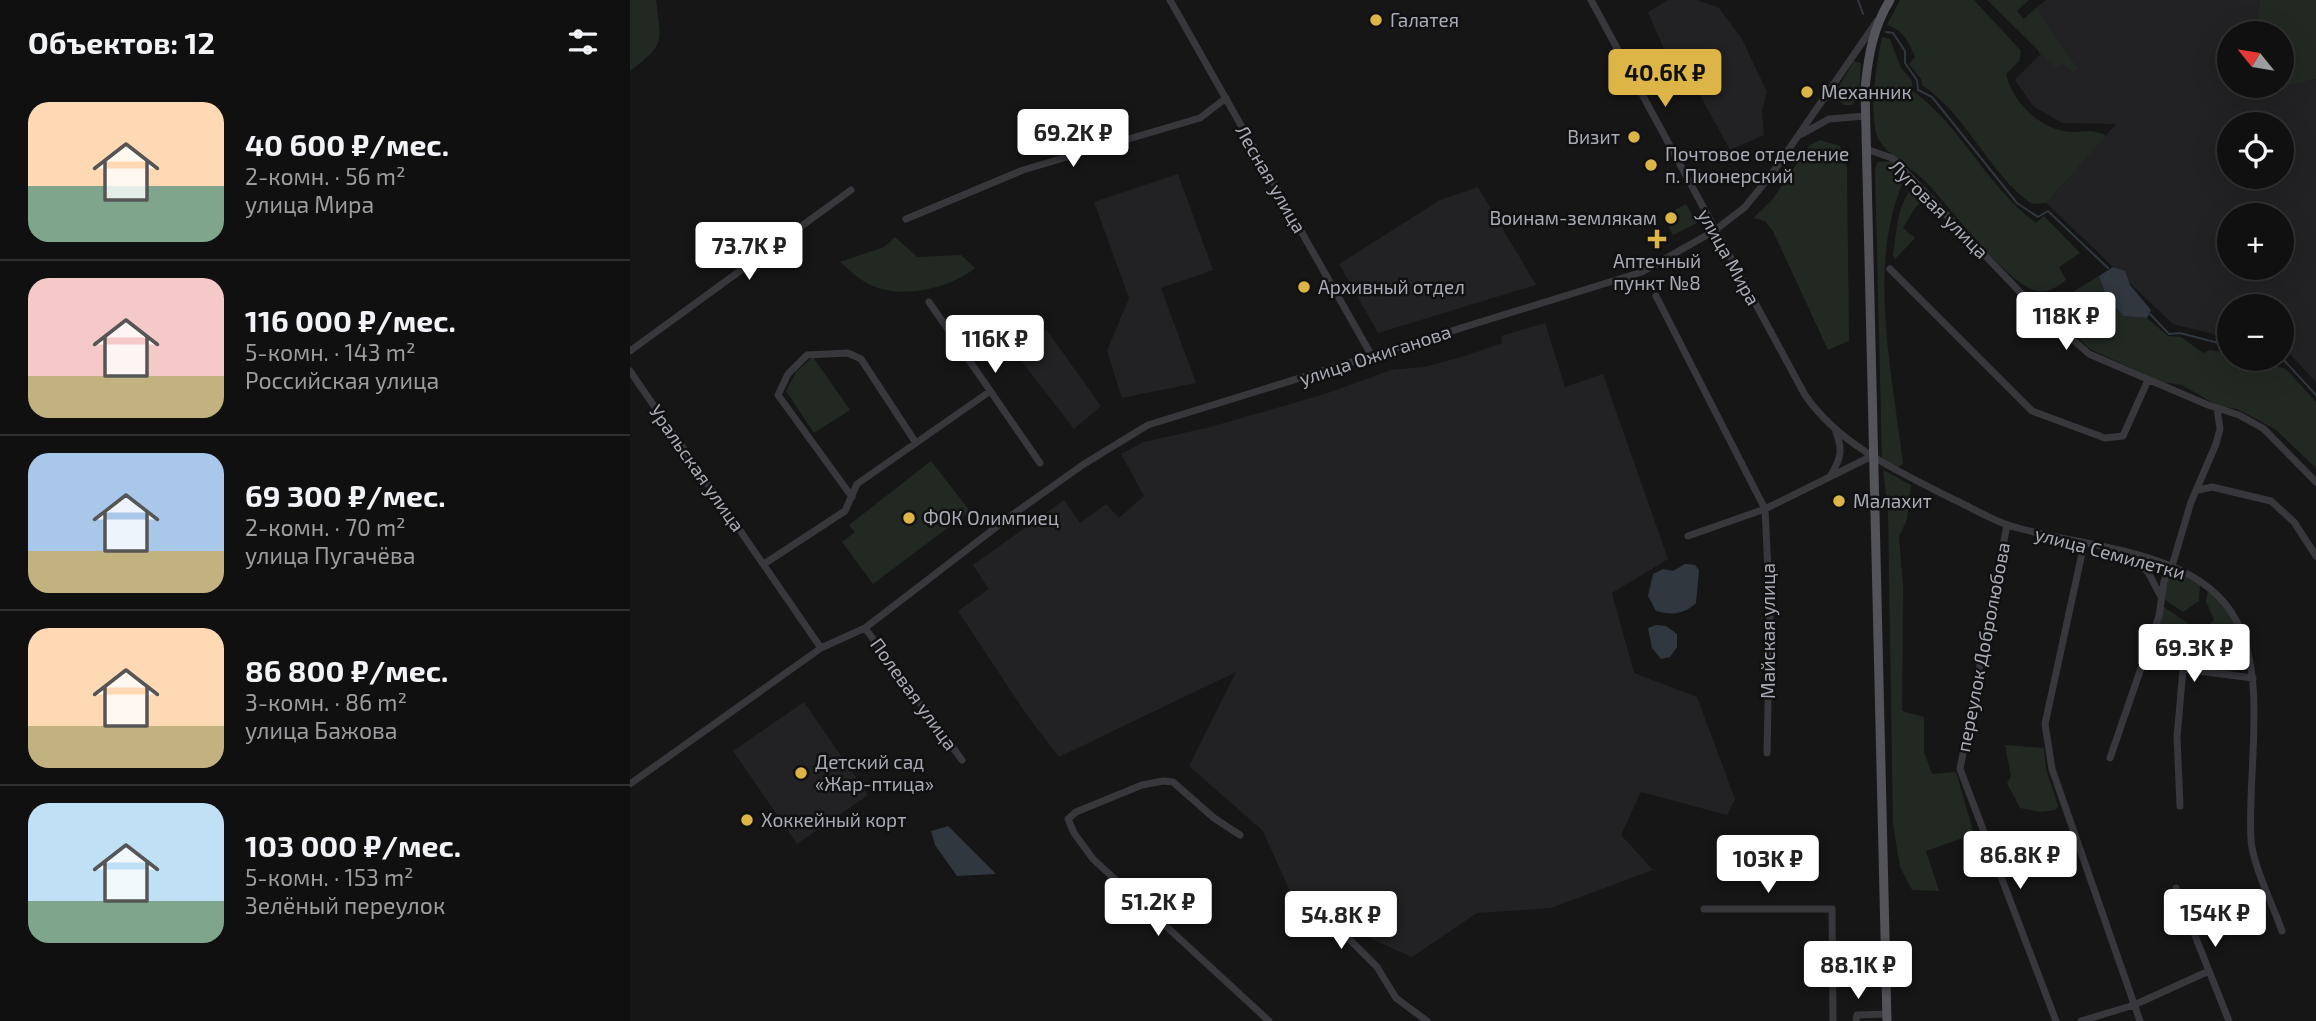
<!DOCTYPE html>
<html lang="ru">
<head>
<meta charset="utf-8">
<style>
  body { margin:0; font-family:"Exo 2",sans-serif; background:#1e1e1f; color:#f1f3f6; height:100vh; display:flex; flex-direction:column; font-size:26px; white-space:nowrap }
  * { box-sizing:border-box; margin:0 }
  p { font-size:23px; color:#9c9d9f }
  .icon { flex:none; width:38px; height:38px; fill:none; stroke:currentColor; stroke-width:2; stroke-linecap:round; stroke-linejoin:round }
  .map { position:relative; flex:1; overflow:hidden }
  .drawer { display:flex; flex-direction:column; background:#101011; width:630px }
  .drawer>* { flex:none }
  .needle { width:46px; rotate:300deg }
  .controls { position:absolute; left:1587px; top:21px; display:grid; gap:14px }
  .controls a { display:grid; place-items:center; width:77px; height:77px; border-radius:50%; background:#101011; box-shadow:0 7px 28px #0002,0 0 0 2px #303031; font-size:35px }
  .price { position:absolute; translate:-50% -60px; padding:0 16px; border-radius:7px; background:#fff; color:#222; font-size:23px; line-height:46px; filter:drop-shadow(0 2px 4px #0008) }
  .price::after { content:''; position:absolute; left:50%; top:42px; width:21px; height:16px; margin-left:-10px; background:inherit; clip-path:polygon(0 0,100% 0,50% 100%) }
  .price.current { background:#ddb547; color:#111 }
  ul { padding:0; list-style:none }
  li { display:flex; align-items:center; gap:21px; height:175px; padding:0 28px }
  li+li { border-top:2px solid #303031 }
  li span { display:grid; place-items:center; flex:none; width:196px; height:140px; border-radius:21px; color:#555 }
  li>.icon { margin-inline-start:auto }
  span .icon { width:84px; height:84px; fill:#fffc; stroke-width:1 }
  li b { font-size:30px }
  h2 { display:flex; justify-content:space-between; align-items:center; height:84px; padding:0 28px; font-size:30px }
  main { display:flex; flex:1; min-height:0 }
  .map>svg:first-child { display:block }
</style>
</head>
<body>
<main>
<section class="drawer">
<h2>Объектов: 12<svg class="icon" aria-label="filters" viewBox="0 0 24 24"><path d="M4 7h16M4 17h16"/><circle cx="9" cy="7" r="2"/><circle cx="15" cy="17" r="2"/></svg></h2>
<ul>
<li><span style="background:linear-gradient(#ffd9b3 60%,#7fa58c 0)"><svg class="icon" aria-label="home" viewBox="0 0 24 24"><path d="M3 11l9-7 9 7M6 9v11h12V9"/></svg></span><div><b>40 600 ₽/мес.</b><p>2-комн. · 56 m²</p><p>улица Мира</p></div></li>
<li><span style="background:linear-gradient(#f6c9c9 70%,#c2b280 0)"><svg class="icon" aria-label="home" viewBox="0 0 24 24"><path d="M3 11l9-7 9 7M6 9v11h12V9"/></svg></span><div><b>116 000 ₽/мес.</b><p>5-комн. · 143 m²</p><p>Российская улица</p></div></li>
<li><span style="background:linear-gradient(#a9c7e8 70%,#c2b280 0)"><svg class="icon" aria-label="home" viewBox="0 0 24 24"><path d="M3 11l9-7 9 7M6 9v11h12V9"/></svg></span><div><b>69 300 ₽/мес.</b><p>2-комн. · 70 m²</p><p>улица Пугачёва</p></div></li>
<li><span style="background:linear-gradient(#ffd9b3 70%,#c2b280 0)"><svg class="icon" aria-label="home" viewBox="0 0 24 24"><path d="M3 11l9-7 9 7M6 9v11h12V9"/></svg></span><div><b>86 800 ₽/мес.</b><p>3-комн. · 86 m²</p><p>улица Бажова</p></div></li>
<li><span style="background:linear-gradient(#bfe0f5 70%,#7fa58c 0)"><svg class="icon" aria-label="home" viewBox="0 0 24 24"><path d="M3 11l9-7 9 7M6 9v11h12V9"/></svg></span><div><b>103 000 ₽/мес.</b><p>5-комн. · 153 m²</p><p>Зелёный переулок</p></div></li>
</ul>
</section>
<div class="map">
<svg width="1686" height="1021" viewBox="0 0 1686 1021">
  <rect width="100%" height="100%" fill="#161617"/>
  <path fill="#222224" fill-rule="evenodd" d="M1038,0h29l22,8 23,31 25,53 -5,18 2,25 -34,15 -35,-64 -13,5 -34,-79z
    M1416,0h214l-5,33h-25v53h52v-4l5,4 29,-7v303l-28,-30 -6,-1v-45h-52l-1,32 -56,-14 -127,-121 70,-79 -54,-1 -29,-17 -18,-26 25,-25 -17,-36zM1600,124h52v53h-52zM1600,215h52v53h-52z
    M548,174l35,96 -52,18 35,95 -74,15 -15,-47 22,-53 -35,-96z
    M848,187l58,98 -158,48 -39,-69 101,-64z
    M915,323l20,64 38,-13 65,185 -56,34 22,80 63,24 38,102 -8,16 -86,-23 -20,43 32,35 -102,38 -74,5 -65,44 -115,-51 -35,-76 -73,-64 47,-94 -177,85 -33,-43 -68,-103 31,-22 -16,-24 91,-65 16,23 26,-19 13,14 25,-22 -23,-42 23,-12 66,-15 115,-33 66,-24 33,-3 41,-11 37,-13 -1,-7z
    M416,329l55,77 -27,23 -59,-76z
    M174,702l64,93 -71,49 -64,-93z"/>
  <path fill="#222923" d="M0,0h26c5,44 10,43 -26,71z
    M1270,0h74l47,51 -2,10 -13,13c7,30 36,57 67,58 14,0 21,-3 33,4l-60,67 -14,1c-44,-31 -64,-88 -110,-119l-1,-6 -12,-15 6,-7c-6,-15 -12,-27 -28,-32z
    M1357,0h42l-12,11 7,8 12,-11 42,61 -6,3 -9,-8 -8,3z
    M1630,0h56v79l-29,7 -5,-4v-49h-27z
    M1252,37l8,2 11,29 11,13 1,10c49,36 74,96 123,132l8,-7 36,37 -21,14 7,13c-8,6 -18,14 -29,11 -32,-8 -87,-85 -113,-111 -14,-13 -39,-27 -46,-42 -10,-23 -1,-77 4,-101z
    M1224,61l7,2 -2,30 -7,12h-8l-9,-8v-4z
    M1190,140l20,6 7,21 2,174 -21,9 -55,-119 -8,-10 -12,-3 19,-18 38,-55z
    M1259,161l10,6 7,9c-41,84 -13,199 -3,288l-5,3 -16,-6 -7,-293 3,-6z
    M1285,184l11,13 -11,11 -12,20 12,10 -20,21 -2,-4c4,-25 4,-52 22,-71z
    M1056,204l11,19 -24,12 -10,-19z
    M265,237l22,20 44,-2 14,13c-24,20 -74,32 -104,17 -11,-5 -22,-15 -31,-23l44,-15z
    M1469,276l8,22 17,18 23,2 21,18 13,1 22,16 7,-3 19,3 1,6h21l35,10 30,33v66l-41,-39 -38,-20 -19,-3 -36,-21 -20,-3 -72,-33 -46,-43 2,-4 23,-8z
    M183,357l37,53 -36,23 -28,-42 10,-19z
    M301,461l39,50 -97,73 -31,-42 13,-10 -6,-7z
    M1253,470l28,15 -4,34 -8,18 4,50 -1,124 22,6v35l8,22 24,-2 18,62 -48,17 13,40 -27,-1 -12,-23 -7,-43 -5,-312z
    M1542,569l28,16 -1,16 -16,11 -19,-13 1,-11z
    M1578,591c22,17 40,51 33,78 -33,9 -61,-8 -88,-23l-1,-6 8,-12 3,-22 27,19 14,4 10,-9 -8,-19z
    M1375,745l39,3 2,21 12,37 -3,4 -15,2 -20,-4 -13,-25 4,-7z"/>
  <path fill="#30373f" d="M1483,267l12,4 5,14 21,25 -4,8 -23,-2 -17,-17 -8,-23z
    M1055,564l10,1 4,5 -3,33c-13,12 -24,12 -40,8l-8,-15 5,-22 10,-5 10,2z
    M1026,625l10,1 11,8v13l-7,10 -9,2 -9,-11 -4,-20z
    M318,826l48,48 -39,2 -22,-31 -4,-14z"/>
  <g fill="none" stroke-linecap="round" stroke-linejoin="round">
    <path stroke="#30373f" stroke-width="2" d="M1228,0l5,14
      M1256,32l7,1 12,18v12l12,17 1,10 14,7 85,106 21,14 10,-6 60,57
      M1520,314l19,20 11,-1 50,13
      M1652,358l34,37"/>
    <path stroke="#37373c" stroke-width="7" d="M540,0l203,358
      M961,0l214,395c35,51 96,78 150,105 17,8 35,19 53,25 70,23 190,22 228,95 32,59 11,153 15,220 2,26 22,65 31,91
      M1172,134l27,-15 37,-3
      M1236,149l26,9 128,134 69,62 119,51 31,10 25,14 52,53
      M276,219l117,-49 177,-52 26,-20
      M1260,269l142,142 73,27 18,-2 25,-56
      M1026,296l109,213 5,103 -3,141
      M299,302l111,161
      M0,351l221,-161
      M0,371l191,277
      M1201,475c10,-17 12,-25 5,-43
      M1568,490l14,-3 59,14 23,21 22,34
      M222,497l-74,-102 10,-21 19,-19 41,-2 13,6 55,84
      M1377,525l-47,244 96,252
      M1058,536l77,-27 109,-54
      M1454,544l-39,180 7,45 88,252
      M1502,558l16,14 12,23
      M134,564l81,-53 12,-27 132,-92
      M1527,624l13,30
      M235,628l97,132
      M1518,648l25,9 10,12 70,9
      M1480,758l49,-142 5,-35 8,-15 19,-64 25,-58 4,-15 -3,-21
      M0,784l191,-136 44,-20 147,-113 72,-51 64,-39 494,-153 72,-41 31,-24 26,-32 106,-154
      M1550,806l-3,-69 6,-68
      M610,835l-26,-17 -41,-36 -10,-1 -21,4 -66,27 -8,7 6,14 19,26 176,162
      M1546,888l53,133
      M1074,909h128l1,112
      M664,910l55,29 28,28 19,31 31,23
      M1226,1021l1,-6 30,-1
      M1451,1021l53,-16 75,-34"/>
    <path stroke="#53545a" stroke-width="9" d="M1257,1021l-22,-932c3,-32 8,-62 25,-89"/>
  </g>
  <g fill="#ddb547" stroke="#111112" stroke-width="2.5">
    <circle cx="746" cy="20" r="7"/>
    <circle cx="1177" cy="92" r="7"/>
    <circle cx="1004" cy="137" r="7"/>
    <circle cx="1021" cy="165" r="7"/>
    <circle cx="1041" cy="218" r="7"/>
    <path d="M1023.5 228.5h7v7h7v7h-7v7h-7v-7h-7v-7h7z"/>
    <circle cx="674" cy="287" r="7"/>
    <circle cx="1209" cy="501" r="7"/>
    <circle cx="279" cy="518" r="7"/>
    <circle cx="171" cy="773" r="7"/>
    <circle cx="117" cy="820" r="7"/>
  </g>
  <g text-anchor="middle" stroke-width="5" stroke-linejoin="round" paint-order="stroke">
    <g font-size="19" fill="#a9acb6" stroke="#111112" text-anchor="start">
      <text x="760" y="27">Галатея</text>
      <text x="1191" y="99">Механник</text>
      <text x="990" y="144" text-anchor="end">Визит</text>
      <text x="1035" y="161">Почтовое отделение<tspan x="1035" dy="22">п. Пионерский</tspan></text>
      <text x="1027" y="225" text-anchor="end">Воинам-землякам</text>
      <text x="1027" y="268" text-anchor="middle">Аптечный<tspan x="1027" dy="22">пункт №8</tspan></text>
      <text x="688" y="294">Архивный отдел</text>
      <text x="1223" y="508">Малахит</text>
      <text x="293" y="525">ФОК Олимпиец</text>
      <text x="185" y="769">Детский сад<tspan x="185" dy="22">«Жар-птица»</tspan></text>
      <text x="131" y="827">Хоккейный корт</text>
    </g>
    <g font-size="19" fill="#a9acb6" stroke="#111112">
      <text transform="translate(641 179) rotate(60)" y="7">Лесная улица</text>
      <text transform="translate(1309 209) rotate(45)" y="7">Луговая улица</text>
      <text transform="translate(1099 257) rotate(61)" y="7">улица Мира</text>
      <text transform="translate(745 355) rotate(-18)" y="7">улица Ожиганова</text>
      <text transform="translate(67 468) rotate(55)" y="7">Уральская улица</text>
      <text transform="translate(1480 553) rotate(15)" y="7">улица Семилетки</text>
      <text transform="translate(1138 631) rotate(-90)" y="7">Майская улица</text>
      <text transform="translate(1353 647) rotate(-79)" y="7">переулок Добролюбова</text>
      <text transform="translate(284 694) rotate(54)" y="7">Полевая улица</text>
    </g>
  </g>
</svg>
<div class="controls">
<a><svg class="needle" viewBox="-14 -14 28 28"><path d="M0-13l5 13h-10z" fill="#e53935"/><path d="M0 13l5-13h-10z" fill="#9c9d9f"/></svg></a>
<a><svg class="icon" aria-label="locate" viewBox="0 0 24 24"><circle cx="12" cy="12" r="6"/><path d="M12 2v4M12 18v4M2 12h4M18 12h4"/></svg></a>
<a>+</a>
<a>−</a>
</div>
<b class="price current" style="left:1035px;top:109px">40.6K ₽</b>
<b class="price" style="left:443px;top:169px">69.2K ₽</b>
<b class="price" style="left:119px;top:282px">73.7K ₽</b>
<b class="price" style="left:1436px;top:352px">118K ₽</b>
<b class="price" style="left:365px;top:375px">116K ₽</b>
<b class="price" style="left:1564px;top:684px">69.3K ₽</b>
<b class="price" style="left:1390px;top:891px">86.8K ₽</b>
<b class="price" style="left:1138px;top:895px">103K ₽</b>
<b class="price" style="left:528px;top:938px">51.2K ₽</b>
<b class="price" style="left:1585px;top:949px">154K ₽</b>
<b class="price" style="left:711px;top:951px">54.8K ₽</b>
<b class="price" style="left:1228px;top:1001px">88.1K ₽</b>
</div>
</main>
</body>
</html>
